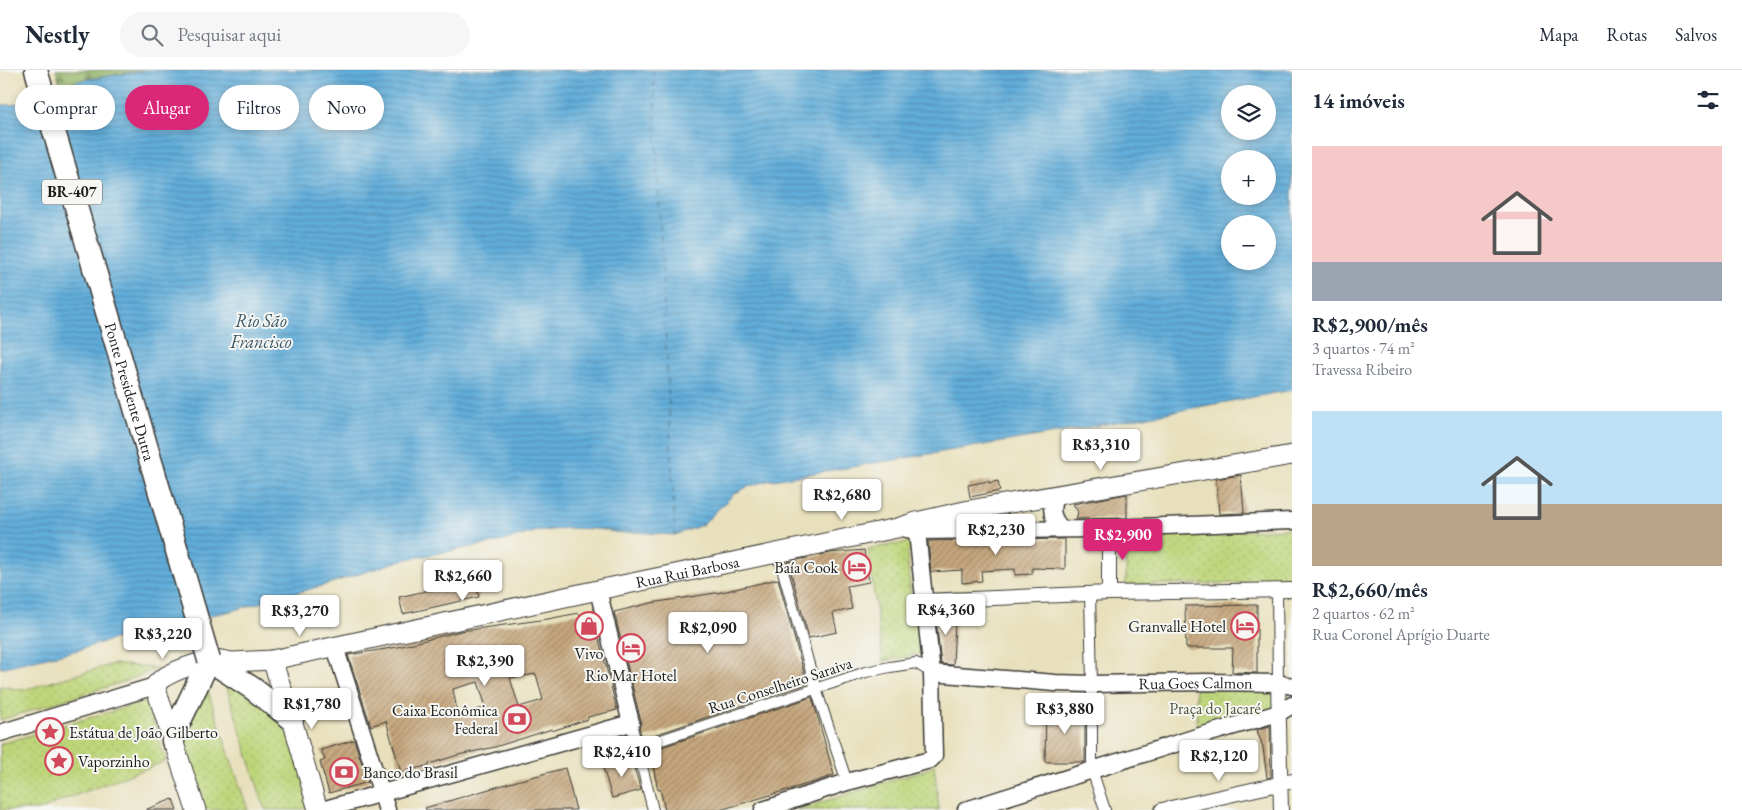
<!DOCTYPE html>
<html lang="pt">
<head>
<meta charset="utf-8">
<style>
  body { margin:0; font-family:"EB Garamond",serif; background:#f6f6f7; color:#1f2937; height:100vh; display:flex; flex-direction:column; font-size:19px; white-space:nowrap }
  * { box-sizing:border-box; margin:0 }
  p { font-size:16px; color:#747a83 }
  .icon { flex:none; width:28px; height:28px; fill:none; stroke:currentColor; stroke-width:2; stroke-linecap:round; stroke-linejoin:round }
  .map { position:relative; flex:1; overflow:hidden }
  .panel { display:flex; flex-direction:column; background:#fff; width:450px }
  .panel>* { flex:none }
  .guide { position:absolute; left:15px; top:15px; width:475px; height:45px; display:flex; gap:10px }
  .tools { position:absolute; left:1221px; top:15px; display:grid; gap:10px }
  .tools a { display:grid; place-items:center; width:55px; height:55px; border-radius:50%; background:#fff; box-shadow:0 2px 8px #0003; font-size:25px }
  .price { position:absolute; translate:-50% -42px; padding:0 11px; border-radius:5px; background:#fff; color:#222; font-size:16px; line-height:32px; filter:drop-shadow(0 1px 2px #0008) }
  .price::after { content:''; position:absolute; left:50%; top:30px; width:15px; height:11px; margin-left:-8px; background:inherit; clip-path:polygon(0 0,100% 0,50% 100%) }
  .price.on { background:#db2777; color:#fff }
  ul { padding:0; list-style:none }
  li { display:grid; align-content:center; gap:10px; height:265px; padding:0 20px }
  li span { display:grid; place-items:center; height:155px; border-radius:0px; color:#555 }
  li>.icon { margin-inline-start:auto }
  span .icon { width:90px; height:90px; fill:#fffc; stroke-width:1 }
  li b { font-size:21px }
  h2 { display:flex; justify-content:space-between; align-items:center; height:60px; padding:0 20px; font-size:21px }
  .chip { padding:0 18px; border-radius:22px; background:#fff; box-shadow:0 2px 8px #0003; font-size:18px; line-height:45px }
  .chip.on { background:#db2777; color:#fff }
  header { display:flex; align-items:center; gap:30px; box-sizing:border-box; height:70px; padding:0 25px; background:#fff; border-bottom:1px solid #e0e1e3 }
  header strong { font-size:24px }
  nav { display:flex; gap:28px; margin-inline-start:auto; font-size:18px }
  .search { width:350px; height:45px; background:#f6f6f7; display:flex; align-items:center; gap:12px; box-sizing:border-box; padding:0 18px; border-radius:28px; color:#747a83; font-size:19px }
  main { display:flex; flex:1; min-height:0 }
  .map>svg:first-child { display:block }
</style>
</head>
<body>
<header>
<strong>Nestly</strong>
<div class="search"><svg class="icon" aria-label="search" viewBox="0 0 24 24"><circle cx="10" cy="10" r="6"/><path d="M15 15l6 6"/></svg>Pesquisar aqui</div>
<nav><a>Mapa</a><a>Rotas</a><a>Salvos</a></nav>
</header>
<main>
<div class="map">
<svg width="1292" height="740" viewBox="0 0 1292 740">
  <defs>
    <pattern id="forest-firs" width="22" height="20" patternUnits="userSpaceOnUse" patternTransform="scale(1.25)"><rect width="22" height="20" fill="#96b66a"/><path d="M5 1l3.5 6h-7zM16 11l3.5 6h-7z" fill="#7a9356"/></pattern>
    <pattern id="park-dots" width="8" height="8" patternUnits="userSpaceOnUse" patternTransform="scale(1.25)"><rect width="8" height="8" fill="#bed57a"/><path d="M2 2h.1M6 6h.1" fill="none" stroke="#a3b669" stroke-width="1.8" stroke-linecap="round"/></pattern>
    <pattern id="water-rules" width="6" height="5" patternUnits="userSpaceOnUse" patternTransform="scale(1.25)"><rect width="6" height="5" fill="#61adda"/><path d="M0 2.5h6" fill="none" stroke="#4f8cb0"/></pattern>
    <pattern id="building-hatch" width="6" height="6" patternUnits="userSpaceOnUse" patternTransform="scale(1.25)"><rect width="6" height="6" fill="#c6a77d"/><path d="M-1 1l2-2M0 6l6-6M5 7l2-2" fill="none" stroke="#a08766"/></pattern>
  </defs>
  <rect width="100%" height="100%" fill="#f6f6f2"/>
  <filter id="ink" filterUnits="userSpaceOnUse"><feTurbulence type="fractalNoise" baseFrequency=".02" numOctaves="2"/><feDisplacementMap in="SourceGraphic" scale="10" xChannelSelector="R" yChannelSelector="G"/><feConvolveMatrix kernelMatrix="1 2 1 2 8 2 1 2 1" color-interpolation-filters="sRGB"/></filter>
  <filter id="wash" filterUnits="userSpaceOnUse"><feTurbulence type="fractalNoise" baseFrequency=".0096" numOctaves="4" result="noise"/><feDisplacementMap in="SourceGraphic" scale="20" xChannelSelector="R" yChannelSelector="G"/><feGaussianBlur stdDeviation="1.12" result="paint"/><feColorMatrix in="noise" values="0 0 0 0 0 0 0 0 0 0 0 0 0 0 0 0 0 1.4 0 .05"/><feComposite in="paint" operator="in"/></filter>
  <g filter="url(#wash)">
    <rect width="100%" height="100%" fill="#e8e0bc"/>
    <path fill="url(#forest-firs)" stroke="#596943" d="M56,0h92l-67,10 -20,7z"/>
    <path fill="url(#park-dots)" stroke="#6d784b" d="M1292,459v53l-166,3v-51z
      M911,472l1,7 -5,4 4,47 4,8 5,46 -37,7 -15,-112z
      M113,594l44,4 -28,12 -129,40v-34l23,4z
      M223,606l63,43 27,87 -15,4h-33z
      M204,610l44,130h-43l-22,-69z
      M1275,618l1,19 -78,24 -3,-42z
      M147,631l19,60 -106,40 -19,9h-41v-66z
      M934,694l5,46h-142l131,-41z"/>
    <path fill="url(#water-rules)" stroke="#3e647b" fill-rule="evenodd" d="M148,0h1144v320l-230,42 -295,49 -20,6 -13,7 -32,31 -27,10 -39,-3 -16,1 -22,-4 -31,-1 -33,4 -35,10 -97,18 -77,25 -94,26 -77,16 -76,23 -78,18v-563h12l69,-25zM1230,24h38v37h-38zM1230,89h38v37h-38zM1230,154h38v37h-38z"/>
    <g fill="none" stroke-linecap="round" stroke-linejoin="round">
      <path stroke="#385668" stroke-width="1" stroke-dasharray="6 5" stroke-linecap="butt" d="M653,0l22,465"/>
    </g>
    <g id="blocks">
      <path fill="url(#building-hatch)" fill-rule="evenodd" d="M1241,405l3,38 -25,1 -3,-35z
        M988,411l1,2 9,-2 2,10 -30,6 -2,-12z
        M1127,424v24l-51,1 2,-7 -5,-8z
        M1065,469v30l-33,-1v6l-17,1v-6l-34,2 1,10 -20,2v-13l-31,2 -3,-31z
        M864,480l5,32 -22,4 5,23 -19,4 4,19 -28,6 -21,-76 42,-9z
        M778,509l29,105 -165,55 -3,-11 2,-7 -27,-109 37,-9 71,-11z
        M475,510l4,17 -76,17 -4,-17z
        M1257,535v68l-25,-1 1,-24h-47l-1,-42z
        M935,539h14l-1,11h7l-2,45 -12,-1z
        M579,543l1,3 8,-2 5,2 24,94 -29,7v2l-36,12v-2l-57,18 -37,8 -29,9 1,1 -29,7 -15,-51 -15,5 -23,-71 50,-8 63,-16 87,-12zM536,604l7,26 -24,7 -9,-29zM478,612l8,25 -28,9 -5,-27z
        M812,627l22,78 -20,7 -94,28h-55l-5,-21 -2,1 -8,-39z
        M1046,637h39v55h-40z
        M1270,656l1,51 -4,1 -4,-31 -6,-17z
        M354,670l14,42 -39,11 -9,-31 5,-2 -4,-10z
        M631,688l10,32 -29,8 -9,-31z
        M565,698l11,42h-150l-1,-2 88,-26z
        M173,729l4,11h-30v-1z"/>
    </g>
  </g>
  <g filter="url(#ink)">
    <use href="#blocks" fill-opacity="0" stroke="#3b3934" stroke-width="1"/>
    <g fill="none" stroke-linecap="round" stroke-linejoin="round">
      <defs>
        <path id="pedestrian" d="M779,487l36,129 32,96
          M1277,520l1,93
          M1090,524l2,90v86l13,40
          M631,653l22,87
          M637,678l229,-76 24,-5 26,-4 16,10"/>
        <path id="minor" d="M1109,459v64
          M924,531l185,-8 183,-3
          M1278,613l3,127
          M1162,740l130,-29"/>
        <g id="tertiary">
          <path d="M1056,426c-7,13 -4,23 6,33"/>
          <path d="M906,459l11,2 173,-2 202,-8"/>
          <path d="M335,577l52,163"/>
          <path id="s1" d="M932,603l123,10 37,1 113,-2 73,1 14,3"/>
          <path d="M0,663l155,-47"/>
          <path d="M322,740l309,-87 -33,-133"/>
          <path d="M763,740l84,-28 83,-22 4,-4 -2,-83 -16,-151"/>
          <path d="M966,740l234,-74 79,-23 13,-8"/>
        </g>
        <g id="secondary">
          <path id="s2" d="M216,589l16,3 40,-2 326,-70 299,-62 19,-6 53,-12 323,-55"/>
          <path d="M272,590l19,56 27,94"/>
          <path d="M196,740l-41,-124c7,-13 43,-23 57,-27"/>
        </g>
        <g id="trunk">
          <path id="s3" d="M36,0l117,399"/>
          <path d="M173,671l2,-10 34,-71 43,28 40,31"/>
        </g>
      </defs>
      <use href="#pedestrian" stroke="#3b3934" stroke-width="12"/>
      <use href="#minor" stroke="#3b3934" stroke-width="16"/>
      <use href="#tertiary" stroke="#3b3934" stroke-width="19"/>
      <use href="#secondary" stroke="#3b3934" stroke-width="21"/>
      <use href="#trunk" stroke="#3b3934" stroke-width="25"/>
      <use href="#pedestrian" stroke="#fff" stroke-width="10"/>
      <use href="#minor" stroke="#fff" stroke-width="14"/>
      <use href="#tertiary" stroke="#fff" stroke-width="16"/>
      <use href="#secondary" stroke="#fff" stroke-width="19"/>
      <use href="#trunk" stroke="#fff" stroke-width="22"/>
      <defs>
        <path id="trunk-bridge" d="M153,399l56,191"/>
      </defs>
      <use href="#trunk-bridge" stroke="#3b3934" stroke-width="25" stroke-linecap="butt"/>
      <use href="#trunk-bridge" stroke="#fff" stroke-width="22"/>
    </g>
  </g>
  <defs>
    <symbol id="hotel-ring" viewBox="-11 -11 22 22"><circle r="9.5" fill="#f6f6f2" stroke="#d1495b" stroke-width="1.5"/><path d="M-6-4.5h1.5V1H6V5H4.5V3h-9V5H-6ZM-4 0a1.8 1.8 0 1 1 3.6 0ZM.5 0V-2.5h3Q6-2.5 6 0Z" fill="#d1495b"/></symbol>
    <symbol id="shop-ring" viewBox="-11 -11 22 22"><circle r="9.5" fill="#f6f6f2" stroke="#d1495b" stroke-width="1.5"/><path d="M-5-2.5h2.3a2.7 3.5 0 0 1 5.4 0H5L5.5 6h-11ZM-1.5-2.5h3a1.5 2.3 0 0 0-3 0Z" fill="#d1495b"/></symbol>
    <symbol id="bank-ring" viewBox="-11 -11 22 22"><circle r="9.5" fill="#f6f6f2" stroke="#d1495b" stroke-width="1.5"/><path d="M-6-4H6V4H-6ZM0-2.3a2.3 2.3 0 1 0 0 4.6a2.3 2.3 0 1 0 0-4.6Z" fill="#d1495b"/></symbol>
    <symbol id="sight-ring" viewBox="-11 -11 22 22"><circle r="9.5" fill="#f6f6f2" stroke="#d1495b" stroke-width="1.5"/><path d="M0-6L1.8-2.2L6-1.7L2.9 1.2L3.7 5.4L0 3.3L-3.7 5.4L-2.9 1.2L-6-1.7L-1.8-2.2Z" fill="#d1495b"/></symbol>
  </defs>
  <g fill-rule="evenodd">
    <use href="#hotel-ring" x="841" y="481" width="32" height="32"/>
    <use href="#shop-ring" x="573" y="540" width="32" height="32"/>
    <use href="#hotel-ring" x="1229" y="540" width="32" height="32"/>
    <use href="#hotel-ring" x="615" y="562" width="32" height="32"/>
    <use href="#bank-ring" x="501" y="633" width="32" height="32"/>
    <use href="#sight-ring" x="34" y="646" width="32" height="32"/>
    <use href="#sight-ring" x="43" y="675" width="32" height="32"/>
    <use href="#bank-ring" x="328" y="686" width="32" height="32"/>
  </g>
  <g text-anchor="middle" stroke-width="4" stroke-linejoin="round" paint-order="stroke">
    <rect fill="#f6f6f2" stroke="#5d5d5c" stroke-width="1" x="42" y="109.5" width="60" height="25" rx="4"/>
    <g font-size="15" font-weight="bold" fill="#1c1c1c">
      <text x="72" y="127">BR-407</text>
    </g>
    <g font-size="16" fill="#1c1c1c" stroke="#f6f6f2">
      <text dy="6" stroke="none"><textPath href="#s3" startOffset="335">Ponte Presidente Dutra</textPath></text>
      <text dy="6" stroke="none"><textPath href="#s2" startOffset="481">Rua Rui Barbosa</textPath></text>
      <text dy="6" stroke="none"><textPath href="#s1" startOffset="264">Rua Goes Calmon</textPath></text>
      <text transform="translate(780 615) rotate(-18)" y="6">Rua Conselheiro Saraiva</text>
    </g>
    <g font-size="16" fill="#1c1c1c" stroke="#f6f6f2" text-anchor="end">
      <text x="838" y="503">Baía Cook</text>
      <text x="1226" y="562">Granvalle Hotel</text>
      <text x="589" y="589" text-anchor="middle">Vivo</text>
      <text x="631" y="611" text-anchor="middle">Rio Mar Hotel</text>
      <text x="498" y="646">Caixa Econômica<tspan x="498" dy="18">Federal</tspan></text>
      <text x="69" y="668" text-anchor="start">Estátua de João Gilberto</text>
      <text x="78" y="697" text-anchor="start">Vaporzinho</text>
      <text x="363" y="708" text-anchor="start">Banco do Brasil</text>
    </g>
    <g font-size="16" fill="#4d5438" stroke="#f6f6f2">
      <text x="1215" y="644">Praça do Jacaré</text>
    </g>
    <g font-size="18" font-style="italic" fill="#385668" stroke="#f6f6f2">
      <text x="261" y="257">Rio São<tspan x="261" dy="21">Francisco</tspan></text>
    </g>
  </g>
</svg>
<div class="tools">
<a><svg class="icon" aria-label="layers" viewBox="0 0 24 24"><path d="M12 4l9 5-9 5-9-5zM3 14l9 5 9-5"/></svg></a>
<a>+</a>
<a>−</a>
</div>
<b class="price" style="left:1101px;top:401px">R$3,310</b>
<b class="price" style="left:842px;top:451px">R$2,680</b>
<b class="price" style="left:996px;top:486px">R$2,230</b>
<b class="price on" style="left:1123px;top:491px">R$2,900</b>
<b class="price" style="left:463px;top:532px">R$2,660</b>
<b class="price" style="left:946px;top:566px">R$4,360</b>
<b class="price" style="left:300px;top:567px">R$3,270</b>
<b class="price" style="left:708px;top:584px">R$2,090</b>
<b class="price" style="left:163px;top:590px">R$3,220</b>
<b class="price" style="left:485px;top:617px">R$2,390</b>
<b class="price" style="left:312px;top:660px">R$1,780</b>
<b class="price" style="left:1065px;top:665px">R$3,880</b>
<b class="price" style="left:622px;top:708px">R$2,410</b>
<b class="price" style="left:1219px;top:712px">R$2,120</b>
<div class="guide">
<a class="chip">Comprar</a>
<a class="chip on">Alugar</a>
<a class="chip">Filtros</a>
<a class="chip">Novo</a>
</div>
</div>
<section class="panel">
<h2>14 imóveis<svg class="icon" aria-label="filters" viewBox="0 0 24 24"><path d="M4 7h16M4 17h16"/><circle cx="9" cy="7" r="2"/><circle cx="15" cy="17" r="2"/></svg></h2>
<ul>
<li><span style="background:linear-gradient(#f6c9c9 75%,#9aa5b1 0)"><svg class="icon" aria-label="home" viewBox="0 0 24 24"><path d="M3 11l9-7 9 7M6 9v11h12V9"/></svg></span><div><b>R$2,900/mês</b><p>3 quartos · 74 m²</p><p>Travessa Ribeiro</p></div></li>
<li><span style="background:linear-gradient(#bfe0f5 60%,#b9a48a 0)"><svg class="icon" aria-label="home" viewBox="0 0 24 24"><path d="M3 11l9-7 9 7M6 9v11h12V9"/></svg></span><div><b>R$2,660/mês</b><p>2 quartos · 62 m²</p><p>Rua Coronel Aprígio Duarte</p></div></li>
</ul>
</section>
</main>
</body>
</html>
